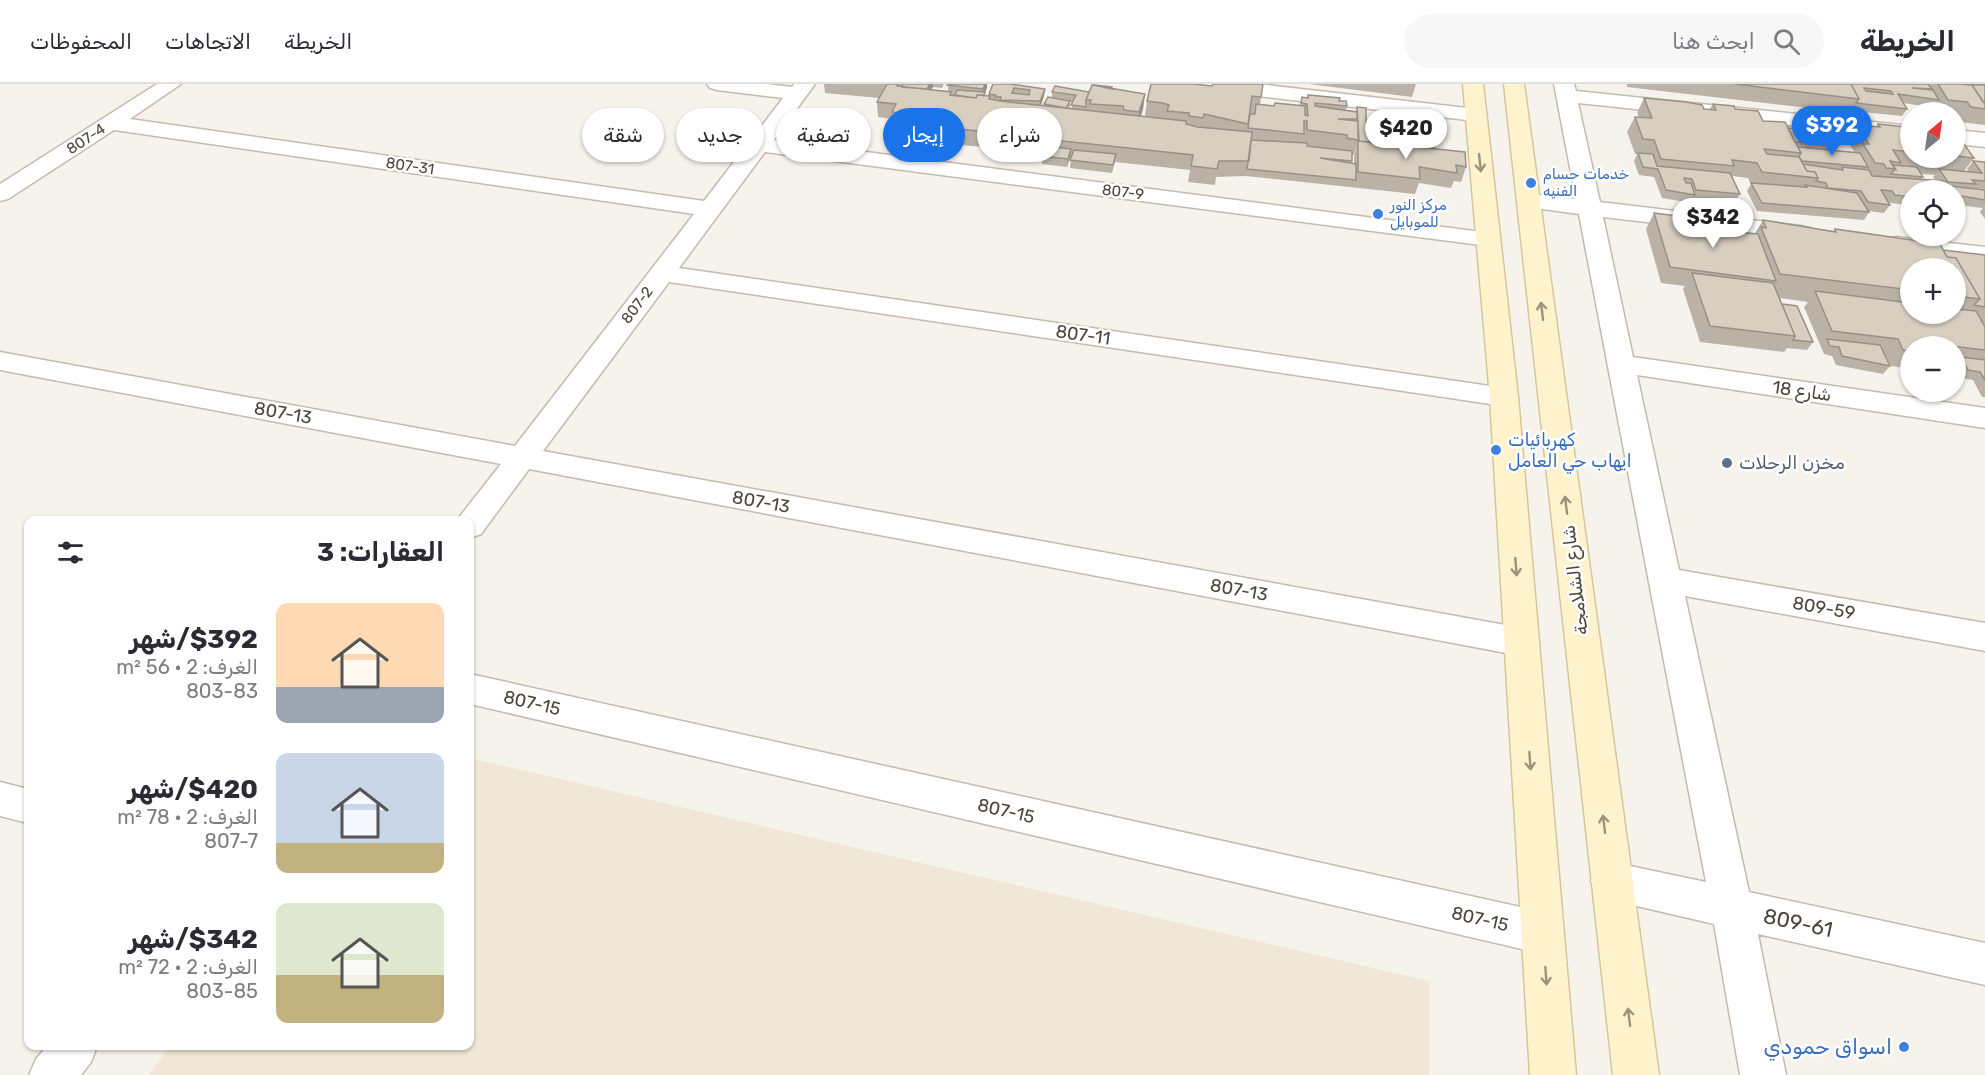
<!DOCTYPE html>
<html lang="ar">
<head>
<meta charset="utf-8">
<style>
  body { margin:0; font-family:Rubik,Vazirmatn,sans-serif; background:#f7f7f7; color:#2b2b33; direction:rtl; height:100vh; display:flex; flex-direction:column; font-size:22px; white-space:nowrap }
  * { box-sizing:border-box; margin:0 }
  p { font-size:20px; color:#7c7c81 }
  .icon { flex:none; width:33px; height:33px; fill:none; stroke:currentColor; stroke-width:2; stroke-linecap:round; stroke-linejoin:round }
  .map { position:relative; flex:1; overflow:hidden; direction:ltr }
  .sheet { position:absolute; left:24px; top:432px; width:450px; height:534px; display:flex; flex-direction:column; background:#fff; border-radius:12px; box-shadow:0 2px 4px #0004; direction:rtl }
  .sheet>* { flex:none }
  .guide { position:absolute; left:492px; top:24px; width:570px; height:54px; direction:rtl; display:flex; gap:12px }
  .needle { width:39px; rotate:29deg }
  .buttons { position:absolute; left:1900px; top:18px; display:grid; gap:12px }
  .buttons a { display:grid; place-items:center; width:66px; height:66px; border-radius:50%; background:#fff; box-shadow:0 2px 4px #0004; font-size:30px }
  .price { position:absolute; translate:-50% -51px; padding:0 14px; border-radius:21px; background:#fff; color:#222; font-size:20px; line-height:39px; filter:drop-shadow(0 2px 3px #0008) }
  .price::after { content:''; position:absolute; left:50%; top:36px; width:18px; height:14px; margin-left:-9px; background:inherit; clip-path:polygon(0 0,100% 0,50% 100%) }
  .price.active { background:#1a73e8; color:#fff }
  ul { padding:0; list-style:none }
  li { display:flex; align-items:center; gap:18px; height:150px; padding:0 30px }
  li span { display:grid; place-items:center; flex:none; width:168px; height:120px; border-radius:12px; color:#555 }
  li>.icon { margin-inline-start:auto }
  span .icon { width:72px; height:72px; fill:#fffc; stroke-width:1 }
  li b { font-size:26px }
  h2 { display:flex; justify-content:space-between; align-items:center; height:72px; padding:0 30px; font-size:26px }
  .tag { padding:0 21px; border-radius:27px; background:#fff; box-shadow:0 2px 4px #0004; font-size:21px; line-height:54px }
  .tag.active { background:#1a73e8; color:#fff }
  header { display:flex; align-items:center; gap:36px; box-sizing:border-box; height:84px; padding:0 30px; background:#fff; border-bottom:2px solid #e1e1e2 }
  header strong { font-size:28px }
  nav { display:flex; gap:33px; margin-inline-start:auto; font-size:21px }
  .search { width:420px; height:54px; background:#f7f7f7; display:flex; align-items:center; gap:15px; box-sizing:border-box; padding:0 21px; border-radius:33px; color:#7c7c81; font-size:22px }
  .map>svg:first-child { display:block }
</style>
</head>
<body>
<header>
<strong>الخريطة</strong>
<div class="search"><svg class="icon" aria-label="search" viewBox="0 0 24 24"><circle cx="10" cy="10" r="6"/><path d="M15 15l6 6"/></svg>ابحث هنا</div>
<nav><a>الخريطة</a><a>الاتجاهات</a><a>المحفوظات</a></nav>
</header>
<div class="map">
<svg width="1985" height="991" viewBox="0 0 1985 991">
  <rect width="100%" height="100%" fill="#f6f3ec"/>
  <path fill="#efe8d6" d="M470,674l959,223v94h-1280l21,-29h300z"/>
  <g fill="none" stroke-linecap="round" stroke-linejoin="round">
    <defs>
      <path id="street" d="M157,0h24l-51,35 574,82 79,-103 -66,-8 -7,-2 -3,-4h59l26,3 2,-3h21l-41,56 723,94 3,5 -3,5 -9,2 -723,-94 -86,116 825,120 10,2 4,7 -4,7 -10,2 -835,-124 -126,169 979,177 12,4 5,10 -5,10 -12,4 -993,-187 -48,65 -11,4v-18h-13l44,-56 -501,-94v-18l515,94 179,-232 -580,-84 -106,69 -8,2v-17z
        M1194,0h64l218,25 7,2 4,4 -4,4 -7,2 -272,-31 -7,-2z
        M1554,0h20l2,7 335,35v12l-333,-35 22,99 201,24 9,2 3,5 -3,5 -9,2 -198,-23 30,140 352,51v20l-348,-53 42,195 306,53v28l-300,-55 64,296 236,51v42l-227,-51 28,141h-46l-26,-151 -103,-24 -14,-5 -6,-14 6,-14 14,-5 95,20 -127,-668 -58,-8 -4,-5 4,-5 8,-2 47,5z
        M1956,46l29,3v14l-29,-3z
        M1897,153l88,10v14l-97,-12 -3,-5 3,-5z
        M470,590l1073,238 15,7 6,14 -6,14 -15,7 -1073,-250z
        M0,698l28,7v34l-28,-7z
        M47,962h50l-6,16 -10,13h-52l7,-16z"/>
      <path id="secondary" d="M1463,0h20l35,313 58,678h-46l-40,-678z
        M1504,0h20l135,991h-46z"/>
    </defs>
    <use href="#street" stroke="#c2bbae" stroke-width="3"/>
    <use href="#secondary" stroke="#d6c79b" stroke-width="3"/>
    <use href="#street" fill="#fff" fill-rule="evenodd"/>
    <use href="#secondary" fill="#fff3cd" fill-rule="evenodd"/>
  </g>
  <path fill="#bab2a6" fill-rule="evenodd" d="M824,0h120l-2,4 -9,-1 -2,3 17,1v-7h39l-2,11 4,1 4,-12 52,5 -1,7 -3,10h2l1,-2 8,-6v-6h37l23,-3 33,5 -2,15 -2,7h4l2,-15 65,-15 51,-2 -3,21 14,1 26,-1 2,-8 5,1 1,-3 31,6 8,5 -1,4 10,2 1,-5 9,15 18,15 23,2 -2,-19 2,-8 31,29 -3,8 -26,-2 57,20 -5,15 -7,-1 -3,7 -32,-5 -4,11 -169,-18 -30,1 -1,8 -27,-3 2,-12 -75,-8 -3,11 -42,-5 1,-11h-1l-3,10 -25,-3v-4l-58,-6v-7l-35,-3v-9l-56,-8 -1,-8 -14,-2 -1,-15 2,-4 -54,-5zM1070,18h3l-2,7h-1zM1357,61l-3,12v6h-2v-8h2z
    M1309,0h107l-4,13z
    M1627,0h358v41l-25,-3 -4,-5v-5h-20l-2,-4 -30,-5 3,6 -5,7 -50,-5 -2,2 -223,-26z
    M1644,14l65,12 4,-6 22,5 28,12 25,7 18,2 3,-4 32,17 -5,8 19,2 -10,-16 10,-15 14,4h7l2,-2 33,6v28h45v-25l18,25 -10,13 5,1 -2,-3 6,-8 12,1v27l-13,-1 13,2v29l-5,-7 3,-4 -26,-3 5,6 -6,8v-29h-45v15l-21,-2 -4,-4 4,6 -6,8 -15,-2v1l-5,8 -107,-9 -10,-20 4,-7 -3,-6 -16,-2 8,18 -5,8 -41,-4 -3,5 -29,-5 -8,-21 -15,-2 -5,-14 3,-7h-2l-8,-22 8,-15h4l-2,-4zM1921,90l14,1 -2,2 2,3 -14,-1 2,-2z
    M1654,129l44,16 57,4 8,-13 70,11 2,-2 108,21 42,5v142h-3l-9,-17 -12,-2 -5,-9v-23h-45v23l-20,-3 -6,-11 5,11 -7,8 -47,-9 -4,-9 -8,-2 -20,-47 4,-5 -28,-4 2,6 31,38 -6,8 -20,-2 -3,4 -84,-10 -17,-53 2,-3 -24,-3 -15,-54zM1911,184h45v46h-45z"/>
  <path fill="#979187" d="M930,0h3v3l-5,8 -2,-4z
    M985,0h2v4l-2,5v7l-2,-4v-7z
    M1045,5l-1,7 -5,13 1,-8z
    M1145,10l-2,15 -6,18 2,-15z
    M1044,55v15l-2,2v4v-15z
    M1071,65l-1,8 -3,10 1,-8z"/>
  <path fill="#d8cfc1" stroke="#979187" stroke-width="1.5" fill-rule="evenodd" d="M886,0h13l-2,2 54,6 -1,3 26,3 1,-3 13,1 -1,3 11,2 186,20v3l12,3 54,5 -3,29h-30l-2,8 -26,-3 2,-11 -149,-16 -2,6 -58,-6 3,-7 -38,-4 4,-7 -61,-9 4,-8 -19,-2 10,-18zM1036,48h3l-3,7h-3z
    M903,0h27l-3,5 -25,-2z
    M948,0h37l-2,5 -36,-4z
    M993,0h17l35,5 -5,12 -40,-1 1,-3h-6l1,-2 -7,-1zM1014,4l16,2 -1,5 -17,-2z
    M1151,0h43l18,2 1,-2h50l-2,13 -9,-1 -4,28 -44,-10 -1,4 -14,-2v-3l-22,-2 2,-6 -7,-2 -15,-2z
    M1735,0h116l8,15z
    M1851,0h77l4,5 -20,-1 21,2 6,10 -41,-6 9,15 -51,-6 3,-4zM1864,4l27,3 2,3 -27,-3z
    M1938,0h22l12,1 13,19v5l-14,-2 -4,-5 -19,-2z
    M1960,0l25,1v17h-2l-11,-17z
    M1092,1l53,9 -6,18 -15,-2 -1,-4 -33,-2 1,-4h-5z
    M1094,1l18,2v2z
    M1055,2l34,6 -3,8v7l-15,-2 5,-10 -24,-3z
    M957,6l28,2 -1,3h-7l-1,3 -21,-3z
    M1308,11l32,3 -1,3h7l1,5 -32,-3v3l42,6v7h-19l20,2v19l-11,-2v-3l-40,-5v-9h-3v13l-56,-6 2,-14h5l1,-10 18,2 1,-3 30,3v9l3,1 -1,-12 -6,-1 1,-6 6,1z
    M1048,13l22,4 -4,7 -22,-4z
    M1644,14l42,4 16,3 2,4 12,1 -3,-6 21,2 1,3 23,2 5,10 22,1 16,31 -37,-4 3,5 32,3 8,14 8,1 3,6 -56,-6 -5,-9 -25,-3 2,6 -73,-7 -7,-19 -11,-1 -8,-22 17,1z
    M1357,23l9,1v14l17,2 1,13 24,2 1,8 -50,-6z
    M1407,28l29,5 2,24 -28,-3z
    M1855,38l12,1 2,3 11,1 -2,-3 27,3 2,3h4v22l-18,-2 8,13 -11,-2 5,8 -9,-1 -2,-4 -9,-1 -12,-19h6z
    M1809,42l23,3 9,14 -30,-2 -2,-3 -8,-1 3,5h-9l-7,-14 23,2z
    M1956,49l18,25 -18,-2z
    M1251,56l56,3v3l45,5v10l-32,-3 36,6v16l-109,-11z
    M1358,57l107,11 1,15 -10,-2 1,8 -38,-6 1,12 -62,-7z
    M1045,62l26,3 -3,10 -26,-3z
    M1798,63l62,6 8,14 -66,-6 -3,-4 2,-4z
    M1074,66l42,4 -3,11 -43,-5z
    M1638,69l15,1 4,12 73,7 10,21 -44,-4 -4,-11 -8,-1 2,5h5l4,12 -29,-5 -8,-21 -15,-2z
    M1926,74h23l2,3z
    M1973,77l12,1v19l-13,-1 4,4 -28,-2 -9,-13 43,4z
    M1803,80l40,6 -1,-3 27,3 3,6 73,5 4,5 36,4v10l-29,-5v-5h-31l-10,-1 1,1h-5v7l-16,-2 -3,-4 -11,-1 9,15 -22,-3 -7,-11 -33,-3 -2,-5 -10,-2 2,-3 -3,-6 -8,-1z
    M1893,81l24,2 6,10 -32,-3 3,-4h2z
    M1751,99l56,4 -2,-2 52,8 12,19 -107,-9z
    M1956,119l6,8 -6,-1z
    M1654,129l40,5 4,11 60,5 18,47 -106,-14z
    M1763,136l73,12 -1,-3 105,15 7,13 9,1 24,41 -24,-3v-28h-45v22l-131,-16 -19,-47 5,1z
    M1943,166l42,5v52l-11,-2 6,-6 -24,-41 -9,-1z
    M1692,189l81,10 22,53 -85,-10z
    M1815,207l96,12v11h45v-5l20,2 9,16v23l-34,-4h-40v5l-8,-1 -5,-11 -66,-8z
    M1782,220l15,2 16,36 -20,-2 2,-4z
    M1827,255l53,6 10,21 -48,-10 -3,-9 -9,-1z
    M1961,273l24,3v20l-5,-8 -12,-2z"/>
  <defs><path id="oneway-shaft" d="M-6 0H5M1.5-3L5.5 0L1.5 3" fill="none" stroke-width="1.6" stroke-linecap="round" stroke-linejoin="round" transform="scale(1.5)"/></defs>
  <g stroke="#9c937c">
    <use href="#oneway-shaft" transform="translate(1480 79) rotate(84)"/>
    <use href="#oneway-shaft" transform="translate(1542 227) rotate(-97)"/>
    <use href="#oneway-shaft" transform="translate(1566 421) rotate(-97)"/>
    <use href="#oneway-shaft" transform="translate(1516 483) rotate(86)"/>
    <use href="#oneway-shaft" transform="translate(1530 677) rotate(86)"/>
    <use href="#oneway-shaft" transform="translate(1604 740) rotate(-97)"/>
    <use href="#oneway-shaft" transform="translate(1546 892) rotate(86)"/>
    <use href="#oneway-shaft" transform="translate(1629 933) rotate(-97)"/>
  </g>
  <g fill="#3f7fe0" stroke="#fff" stroke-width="2">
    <circle cx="1531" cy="99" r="6"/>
    <circle cx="1378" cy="130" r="6"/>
    <circle cx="1496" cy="366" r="6"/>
    <circle cx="1904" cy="963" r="6"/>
  </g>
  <circle fill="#5c6f8a" stroke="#fff" stroke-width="2" cx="1727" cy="379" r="6"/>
  <g text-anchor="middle" stroke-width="5" stroke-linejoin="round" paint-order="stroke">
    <g font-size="15" fill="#4b4439" stroke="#fff">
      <text transform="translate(86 55) rotate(-33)" y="5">807-4</text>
      <text transform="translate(410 82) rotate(8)" y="5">807-31</text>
      <text transform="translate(1123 108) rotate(7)" y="5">807-9</text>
      <text transform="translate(637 221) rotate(-53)" y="5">807-2</text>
    </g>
    <g font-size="15" fill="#366cbe" stroke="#fff" text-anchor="start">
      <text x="1543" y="95">خدمات حسام<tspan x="1543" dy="17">الفنيه</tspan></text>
      <text x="1390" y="126">مركز النور<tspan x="1390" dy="17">للموبايل</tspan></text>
    </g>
    <g font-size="18" fill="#4b4439" stroke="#fff">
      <text transform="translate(1083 251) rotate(8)" y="6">807-11</text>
      <text transform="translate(1802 307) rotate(8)" y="6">شارع 18</text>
      <text transform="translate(283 329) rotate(10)" y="6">807-13</text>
      <text transform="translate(761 418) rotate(10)" y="6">807-13</text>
      <text transform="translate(1575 496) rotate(-97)" y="6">شارع الشلامجة</text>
      <text transform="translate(1239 506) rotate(10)" y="6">807-13</text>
      <text transform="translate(1824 524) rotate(10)" y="6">809-59</text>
      <text transform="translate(532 619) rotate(13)" y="6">807-15</text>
      <text transform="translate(1006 727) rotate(13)" y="6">807-15</text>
      <text transform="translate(1480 835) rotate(13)" y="6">807-15</text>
    </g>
    <g font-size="18" fill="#366cbe" stroke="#fff" text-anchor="start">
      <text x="1508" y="362">كهربائيات<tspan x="1508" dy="21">ايهاب حي العامل</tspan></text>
    </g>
    <g font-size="18" fill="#4e5e75" stroke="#fff" text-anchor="start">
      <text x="1739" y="385">مخزن الرحلات</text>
    </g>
    <g font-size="21" fill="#4b4439" stroke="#fff">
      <text transform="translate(1798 839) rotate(12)" y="7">809-61</text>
    </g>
    <g font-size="21" fill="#366cbe" stroke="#fff" text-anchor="end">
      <text x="1892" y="970">اسواق حمودي</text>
    </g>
  </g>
</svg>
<div class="buttons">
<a><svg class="needle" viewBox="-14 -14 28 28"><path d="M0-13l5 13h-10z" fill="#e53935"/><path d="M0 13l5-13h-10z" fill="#7c7c81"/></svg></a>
<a><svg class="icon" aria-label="locate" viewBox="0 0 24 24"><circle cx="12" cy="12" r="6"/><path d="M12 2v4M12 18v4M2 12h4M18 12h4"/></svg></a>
<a>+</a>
<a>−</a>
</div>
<b class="price active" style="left:1832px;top:73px">$392</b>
<b class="price" style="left:1406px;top:76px">$420</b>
<b class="price" style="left:1713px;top:165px">$342</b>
<div class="guide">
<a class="tag">شراء</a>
<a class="tag active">إيجار</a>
<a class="tag">تصفية</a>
<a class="tag">جديد</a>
<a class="tag">شقة</a>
</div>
<section class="sheet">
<h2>العقارات: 3<svg class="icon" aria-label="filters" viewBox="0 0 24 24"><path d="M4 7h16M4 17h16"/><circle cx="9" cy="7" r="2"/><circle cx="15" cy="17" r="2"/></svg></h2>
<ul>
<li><span style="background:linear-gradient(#ffd9b3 70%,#9aa5b1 0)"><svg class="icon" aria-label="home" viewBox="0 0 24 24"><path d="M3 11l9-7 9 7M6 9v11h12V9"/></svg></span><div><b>$392/شهر</b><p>الغرف: 2 · 56 m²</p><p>803-83</p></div></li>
<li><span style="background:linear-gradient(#c9d6e8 75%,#c2b280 0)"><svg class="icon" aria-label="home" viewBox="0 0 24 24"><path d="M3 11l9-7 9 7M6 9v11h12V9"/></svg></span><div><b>$420/شهر</b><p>الغرف: 2 · 78 m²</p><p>807-7</p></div></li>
<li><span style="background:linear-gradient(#dfe7d0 60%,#c2b280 0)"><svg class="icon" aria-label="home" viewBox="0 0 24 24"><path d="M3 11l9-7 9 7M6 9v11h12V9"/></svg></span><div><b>$342/شهر</b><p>الغرف: 2 · 72 m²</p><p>803-85</p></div></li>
</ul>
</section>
</div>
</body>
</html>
